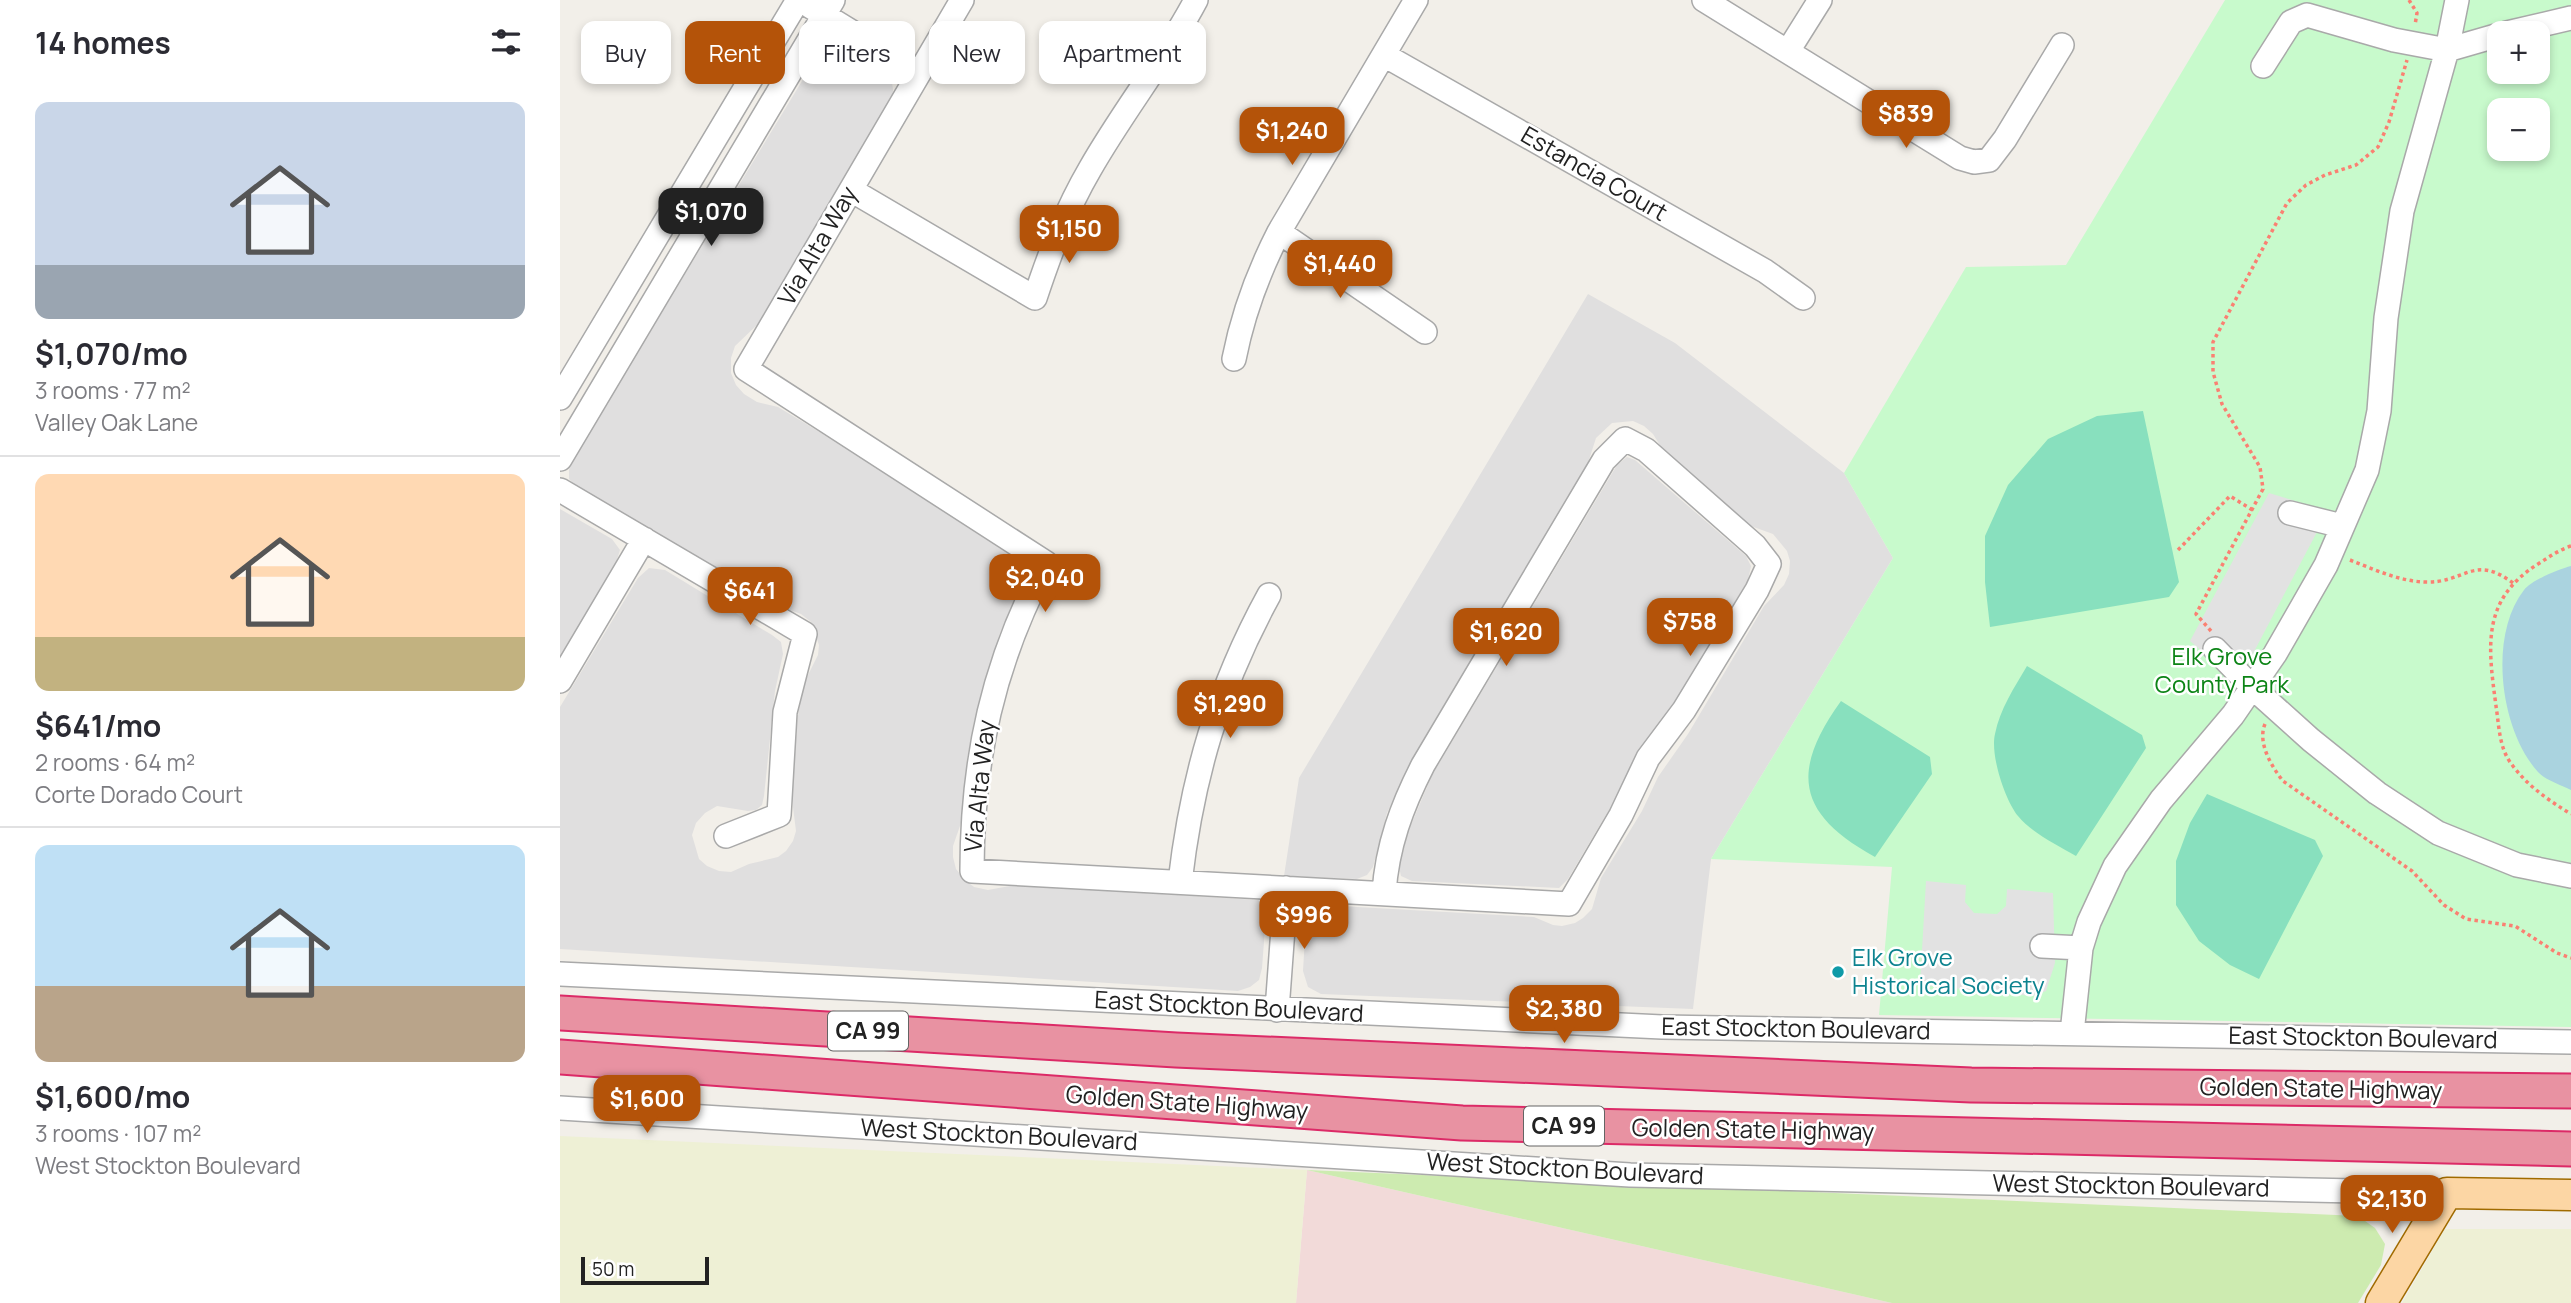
<!DOCTYPE html>
<html lang="en">
<head>
<meta charset="utf-8">
<style>
  body { margin:0; font-family:Manrope,sans-serif; background:#f7f7f7; color:#2b2b33; height:100vh; display:flex; flex-direction:column; font-size:26px; white-space:nowrap }
  * { box-sizing:border-box; margin:0 }
  p { font-size:23px; color:#7c7c81 }
  .icon { flex:none; width:38px; height:38px; fill:none; stroke:currentColor; stroke-width:2; stroke-linecap:round; stroke-linejoin:round }
  .map { position:relative; flex:1; overflow:hidden }
  .drawer { display:flex; flex-direction:column; background:#fff; width:560px }
  .drawer>* { flex:none }
  .banner { position:absolute; left:21px; top:21px; width:665px; height:63px; display:flex; gap:14px }
  .controls { position:absolute; left:1927px; top:21px; display:grid; gap:14px }
  .controls a { display:grid; place-items:center; width:63px; height:63px; border-radius:14px; background:#fff; box-shadow:0 4px 10px #0003; font-size:35px }
  .scale { position:absolute; left:21px; bottom:18px; width:128px; box-sizing:border-box; padding-left:7px; border:4px solid #222; border-top:0; font-size:19px; line-height:24px; white-space:nowrap; color:#222; -webkit-text-stroke:5px #fff; paint-order:stroke }
  .price { position:absolute; translate:-50% -60px; padding:0 16px; border-radius:14px; background:#b45309; color:#fff; font-size:23px; line-height:46px; filter:drop-shadow(0 2px 4px #0008) }
  .price::after { content:''; position:absolute; left:50%; top:42px; width:21px; height:16px; margin-left:-10px; background:inherit; clip-path:polygon(0 0,100% 0,50% 100%) }
  .price.active { background:#222; color:#fff }
  ul { padding:0; list-style:none }
  li { display:grid; align-content:center; gap:14px; height:371px; padding:0 35px }
  li+li { border-top:2px solid #e1e1e2 }
  li span { display:grid; place-items:center; height:217px; border-radius:14px; color:#555 }
  li>.icon { margin-inline-start:auto }
  span .icon { width:126px; height:126px; fill:#fffc; stroke-width:1 }
  li b { font-size:30px }
  h2 { display:flex; justify-content:space-between; align-items:center; height:84px; padding:0 35px; font-size:30px }
  .pill { padding:0 24px; border-radius:14px; background:#fff; box-shadow:0 4px 10px #0003; font-size:24px; line-height:63px }
  .pill.active { background:#b45309; color:#fff }
  main { display:flex; flex:1; min-height:0 }
  .map>svg:first-child { display:block }
</style>
</head>
<body>
<main>
<section class="drawer">
<h2>14 homes<svg class="icon" aria-label="filters" viewBox="0 0 24 24"><path d="M4 7h16M4 17h16"/><circle cx="9" cy="7" r="2"/><circle cx="15" cy="17" r="2"/></svg></h2>
<ul>
<li><span style="background:linear-gradient(#c9d6e8 75%,#9aa5b1 0)"><svg class="icon" aria-label="home" viewBox="0 0 24 24"><path d="M3 11l9-7 9 7M6 9v11h12V9"/></svg></span><div><b>$1,070/mo</b><p>3 rooms · 77 m²</p><p>Valley Oak Lane</p></div></li>
<li><span style="background:linear-gradient(#ffd9b3 75%,#c2b280 0)"><svg class="icon" aria-label="home" viewBox="0 0 24 24"><path d="M3 11l9-7 9 7M6 9v11h12V9"/></svg></span><div><b>$641/mo</b><p>2 rooms · 64 m²</p><p>Corte Dorado Court</p></div></li>
<li><span style="background:linear-gradient(#bfe0f5 65%,#b9a48a 0)"><svg class="icon" aria-label="home" viewBox="0 0 24 24"><path d="M3 11l9-7 9 7M6 9v11h12V9"/></svg></span><div><b>$1,600/mo</b><p>3 rooms · 107 m²</p><p>West Stockton Boulevard</p></div></li>
</ul>
</section>
<div class="map">
<svg width="2011" height="1303" viewBox="0 0 2011 1303">
  <rect width="100%" height="100%" fill="#f2efe9"/>
  <path fill="#e0dfdf" d="M274,47l53,29 5,6 1,8 -1,10 -135,225 -22,21 -4,12v15l5,12 8,9 13,8 21,5 241,145 6,7 3,10 -2,8 -26,56 -26,89 -7,37 -6,64 -8,23v11l3,12 8,10 10,8 14,3 27,-5 243,15 6,5 2,10 -4,53 -3,12 -9,7 -12,4 -678,-42v-242l78,-129 11,-10 16,2 107,65 9,7 2,12 -8,37 -11,105 -2,9 -6,5 -8,1 -31,-5 -12,7 -9,10 -4,12 7,24 8,7 12,5 12,1 18,-8 29,-7 8,-6 7,-10 3,-10 -4,-32 5,-77 6,-37 15,-30 1,-10 -8,-23 -10,-8 -31,-11 -194,-117 -7,-7v-9l2,-8 248,-409 7,-5z
    M1028,294l87,49 169,130 49,85 -182,301 -18,150 -372,-15 -13,-7 -5,-16 3,-51 5,-9 11,-6 212,12 19,8 9,1 13,-3 8,-5 9,-9 9,-31 41,-67 16,-34 30,-43 76,-128 20,-21 5,-11 1,-13 -3,-10 -14,-17 -22,-8 -85,-71 -13,-21 -9,-8 -11,-5 -21,2 -16,15 -9,28 -173,289 -27,58 -14,54 -6,8 -10,4 -73,-3 15,-98z
    M1067,457l8,3 111,96 5,10 -3,14 -82,137 -29,38 -24,48 -45,76 -9,9 -147,-7 -11,-5 -2,-9 9,-35 24,-57 185,-310z
    M0,509l52,30 8,11 -5,16 -55,91z"/>
  <path fill="#f2dad9" d="M747,1170l585,133h-596z"/>
  <path fill="#eef0d5" d="M0,1136l747,34 -11,133h-736z
    M1885,1229h126v74h-169z"/>
  <path fill="#cdebb0" d="M747,1170l1051,46 17,12 10,16 -4,21 -23,38h-466z"/>
  <path fill="#c8facc" fill-rule="evenodd" d="M1665,0h346v1027l-692,-12 13,-148 -181,-8 182,-301 -49,-85 122,-206 100,-2zM1939,33h39v39h-39zM1939,110h39v39h-39z"/>
  <path fill="#88e0be" d="M1583,411l36,171 -10,15 -179,30 -5,-45v-46l23,-51 40,-46 49,-23z
    M1467,666l115,69 4,13 -70,108c-19,-11 -44,-23 -58,-40 -13,-16 -28,-61 -23,-82 5,-25 19,-46 32,-68z
    M1281,701l89,56 2,17 -57,83c-78,-43 -85,-85 -34,-156z
    M1647,794l108,46 8,16 -64,123 -29,-14 -31,-24 -23,-36v-44l14,-38z"/>
  <path fill="#e2e2e2" d="M1709,493l59,18 -81,154 -14,13 -43,-37z
    M1366,881l40,4 -1,17 9,11 23,1 9,-8 1,-17 46,4 2,70 -9,28 -13,5 -113,-11z"/>
  <path fill="#aad3df" d="M2011,566v224c-10,-5 -26,-10 -33,-18 -38,-42 -50,-136 -14,-182 8,-10 35,-21 47,-24z"/>
  <g fill="none" stroke-linecap="round" stroke-linejoin="round">
    <defs>
      <path id="minor" d="M402,0l-216,369 300,194c-53,100 -74,196 -74,308l597,33 52,-89 27,-57 36,-48 73,-120 12,-26 -14,-18 -109,-96 -21,-11 -21,21 -181,305c-21,41 -36,81 -39,128
        M1144,0l256,158 14,4 15,-2 16,-21 57,-94
        M251,7l108,66
        M1947,33l64,-15
        M1228,51l32,-51
        M824,55l381,216 38,27
        M1703,66l28,-44 16,-7 87,25 53,10 52,-15
        M291,190l184,108c15,-45 31,-88 55,-129 33,-58 75,-110 106,-169
        M719,232l146,100
        M674,359c9,-46 24,-86 45,-127l137,-232
        M0,398l238,-398
        M0,459l273,-459
        M0,490l245,144 -20,78 -6,103 -53,21
        M1730,513l52,13
        M1655,649l37,38 59,53 66,53 61,40 79,32 54,11
        M0,681l84,-142
        M620,882c12,-104 38,-194 89,-287
        M1482,946l39,2
        M0,974l1102,53 909,15
        M717,1010l9,-122
        M1512,1033l9,-85 8,-26 26,-56 46,-66 72,-85 42,-61 51,-89 41,-95 12,-59 7,-93 16,-107 45,-161 10,-50
        M0,1108l1070,67 817,18"/>
      <path id="major" d="M1821,1303l66,-110 124,2"/>
      <path id="highway" d="M0,1013l616,37 795,35 600,6
        M0,1057l902,66 1109,26"/>
    </defs>
    <use href="#minor" stroke="#a9a9a9" stroke-width="26"/>
    <use href="#major" stroke="#a06b00" stroke-width="33"/>
    <use href="#highway" stroke="#dc2a67" stroke-width="37"/>
    <path stroke="#fa8072" stroke-width="3.5" stroke-dasharray="3.5 3.5" stroke-linecap="butt" d="M1849,0l8,13 -2,12
      M2011,546c-12,4 -22,11 -33,18 -57,36 -50,82 -42,142 3,19 3,40 14,56 16,23 38,38 61,52
      M1618,550l52,-54 24,15
      M1790,560c23,9 49,21 74,22 41,2 49,-29 89,1
      M1651,631l-15,-17 67,-125 -3,-22 -38,-63 -9,-32v-30l74,-139 19,-18 19,-10 31,-10 22,-18 11,-25 18,-62
      M1705,724c-8,19 7,43 18,57l129,90 32,34 22,14 49,7 42,27 14,5"/>
    <use href="#minor" stroke="#fff" stroke-width="23"/>
    <use href="#major" stroke="#fcd6a4" stroke-width="30"/>
    <use href="#highway" stroke="#e892a2" stroke-width="33"/>
  </g>
  <circle fill="#0f9aa8" stroke="#fff" stroke-width="2.5" cx="1278" cy="972" r="7"/>
  <g text-anchor="middle" stroke-width="5" stroke-linejoin="round" paint-order="stroke">
    <g fill="#fff" stroke="#646464" stroke-width="2">
      <rect x="268" y="1011.5" width="80" height="39" rx="5"/>
      <rect x="964" y="1106.5" width="80" height="39" rx="5"/>
    </g>
    <g font-size="23" font-weight="bold" fill="#222">
      <text x="308" y="1039">CA 99</text>
      <text x="1004" y="1134">CA 99</text>
    </g>
    <g font-size="24" fill="#222" stroke="#fff">
      <text transform="translate(1034 174) rotate(30)" y="8">Estancia Court</text>
      <text transform="translate(258 246) rotate(-60)" y="8">Via Alta Way</text>
      <text transform="translate(420 786) rotate(-84)" y="8">Via Alta Way</text>
      <text transform="translate(669 1007) rotate(3)" y="8">East Stockton Boulevard</text>
      <text transform="translate(1236 1029) rotate(1)" y="8">East Stockton Boulevard</text>
      <text transform="translate(1803 1038) rotate(1)" y="8">East Stockton Boulevard</text>
      <text transform="translate(1761 1089) rotate(1)" y="8">Golden State Highway</text>
      <text transform="translate(627 1103) rotate(4)" y="8">Golden State Highway</text>
      <text transform="translate(1193 1130) rotate(1)" y="8">Golden State Highway</text>
      <text transform="translate(439 1135) rotate(3)" y="8">West Stockton Boulevard</text>
      <text transform="translate(1005 1169) rotate(3)" y="8">West Stockton Boulevard</text>
      <text transform="translate(1571 1186) rotate(1)" y="8">West Stockton Boulevard</text>
    </g>
    <g font-size="24" fill="#0c8416" stroke="#fff">
      <text x="1662" y="665">Elk Grove<tspan x="1662" dy="28">County Park</tspan></text>
    </g>
    <g font-size="24" fill="#0d838f" stroke="#fff" text-anchor="start">
      <text x="1292" y="966">Elk Grove<tspan x="1292" dy="28">Historical Society</tspan></text>
    </g>
  </g>
</svg>
<div class="controls">
<a>+</a>
<a>−</a>
</div>
<div class="scale">50 m</div>
<b class="price" style="left:1346px;top:150px">$839</b>
<b class="price" style="left:732px;top:167px">$1,240</b>
<b class="price active" style="left:151px;top:248px">$1,070</b>
<b class="price" style="left:509px;top:265px">$1,150</b>
<b class="price" style="left:780px;top:300px">$1,440</b>
<b class="price" style="left:485px;top:614px">$2,040</b>
<b class="price" style="left:190px;top:627px">$641</b>
<b class="price" style="left:1130px;top:658px">$758</b>
<b class="price" style="left:946px;top:668px">$1,620</b>
<b class="price" style="left:670px;top:740px">$1,290</b>
<b class="price" style="left:744px;top:951px">$996</b>
<b class="price" style="left:1004px;top:1045px">$2,380</b>
<b class="price" style="left:87px;top:1135px">$1,600</b>
<b class="price" style="left:1832px;top:1235px">$2,130</b>
<div class="banner">
<a class="pill">Buy</a>
<a class="pill active">Rent</a>
<a class="pill">Filters</a>
<a class="pill">New</a>
<a class="pill">Apartment</a>
</div>
</div>
</main>
</body>
</html>
